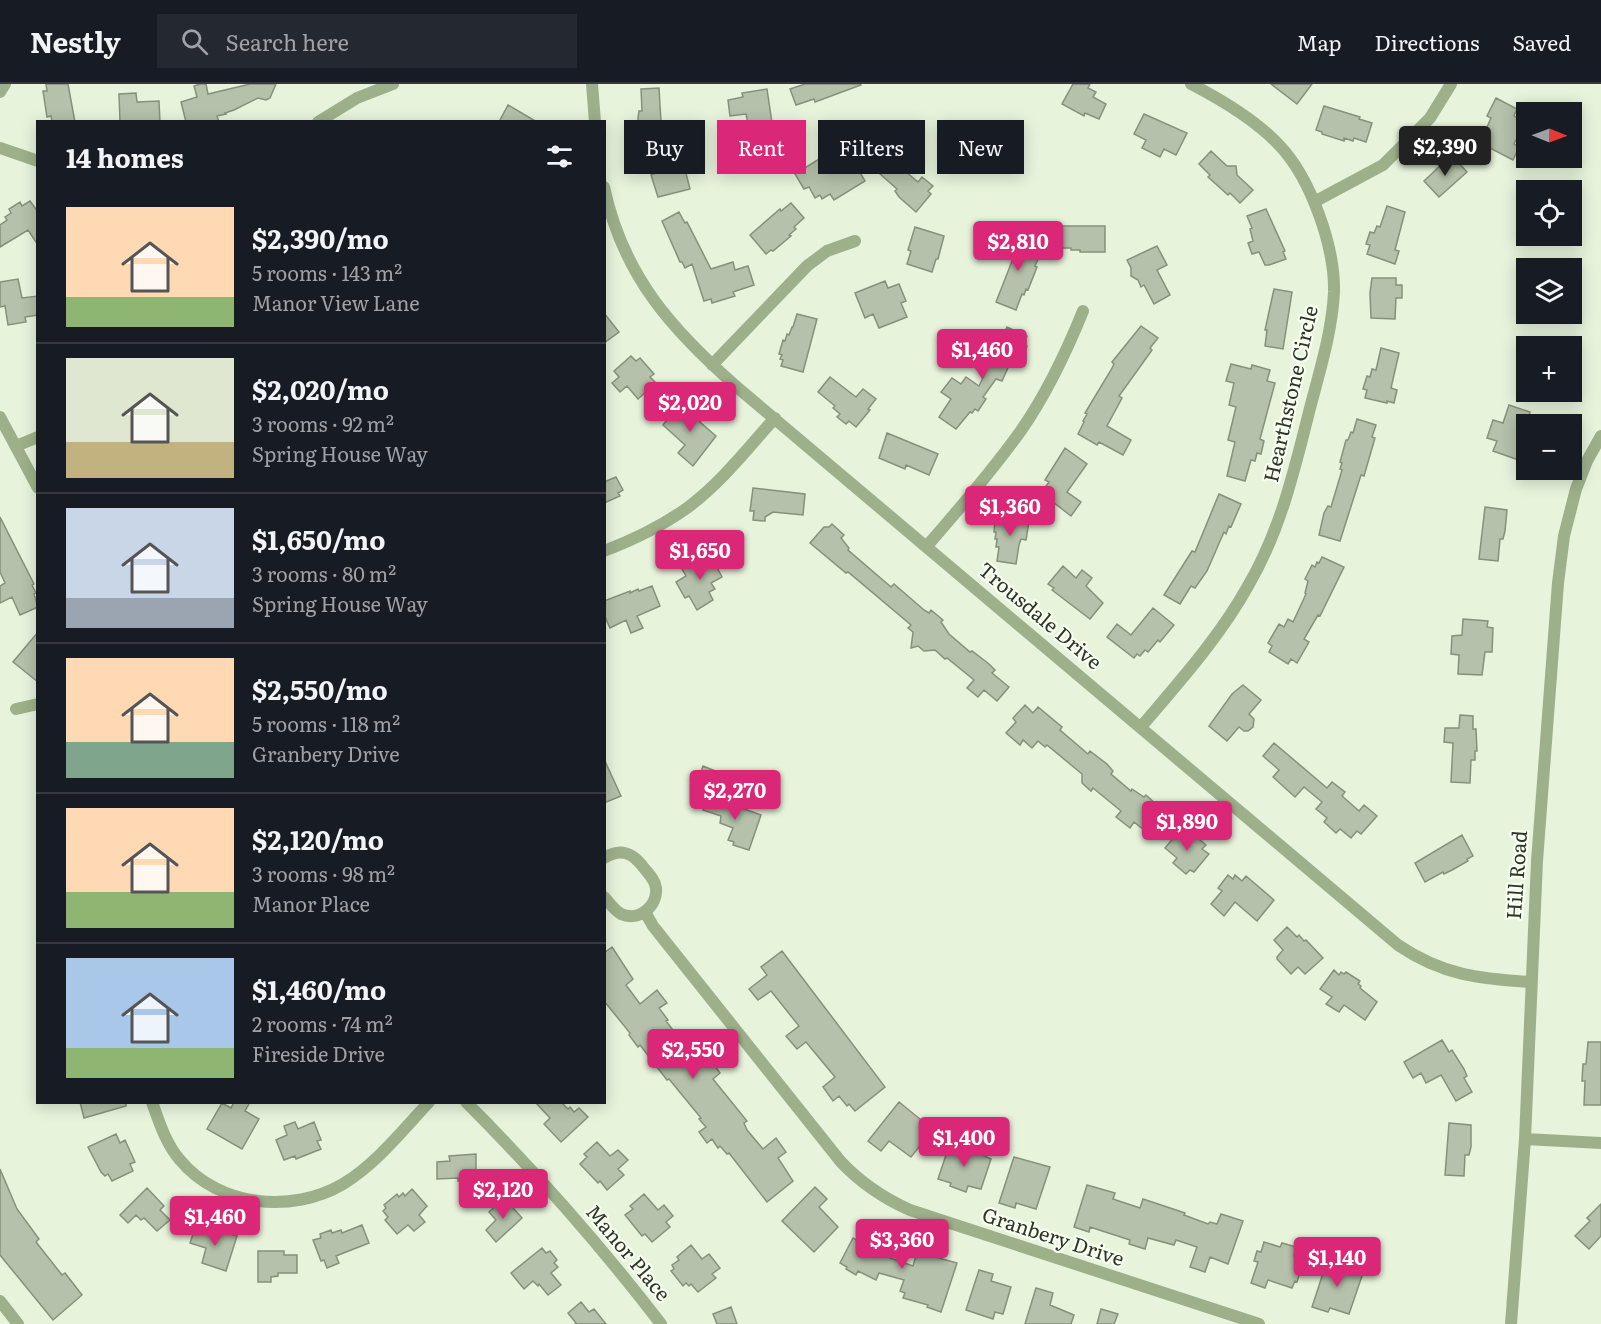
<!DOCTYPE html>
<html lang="en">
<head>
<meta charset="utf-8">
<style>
  body { margin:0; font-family:Literata,serif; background:#242831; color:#f1f3f6; height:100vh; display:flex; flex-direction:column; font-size:22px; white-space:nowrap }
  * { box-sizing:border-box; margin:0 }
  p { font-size:20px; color:#9ea1a6 }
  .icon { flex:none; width:33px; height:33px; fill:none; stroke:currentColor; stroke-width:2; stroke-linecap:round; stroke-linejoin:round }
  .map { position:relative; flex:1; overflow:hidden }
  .details { position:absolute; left:36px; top:36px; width:570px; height:984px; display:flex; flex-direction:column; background:#171b24; border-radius:0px; box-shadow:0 3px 15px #0003 }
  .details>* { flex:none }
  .banner { position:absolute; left:624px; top:36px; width:570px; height:54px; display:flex; gap:12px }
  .needle { width:39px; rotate:91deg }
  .controls { position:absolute; left:1516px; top:18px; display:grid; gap:12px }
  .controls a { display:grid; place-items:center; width:66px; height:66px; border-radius:0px; background:#171b24; box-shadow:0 3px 15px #0003; font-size:30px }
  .price { position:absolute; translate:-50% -51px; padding:0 14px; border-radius:6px; background:#db2777; color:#fff; font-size:20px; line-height:39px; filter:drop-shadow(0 2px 3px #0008) }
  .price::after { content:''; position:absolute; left:50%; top:36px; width:18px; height:14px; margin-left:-9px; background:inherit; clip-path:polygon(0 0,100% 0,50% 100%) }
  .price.current { background:#222; color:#fff }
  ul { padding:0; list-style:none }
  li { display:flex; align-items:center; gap:18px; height:150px; padding:0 30px }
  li+li { border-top:2px solid #363941 }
  li span { display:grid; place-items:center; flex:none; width:168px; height:120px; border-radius:0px; color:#555 }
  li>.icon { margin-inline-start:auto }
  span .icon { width:72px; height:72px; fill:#fffc; stroke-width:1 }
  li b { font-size:26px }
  h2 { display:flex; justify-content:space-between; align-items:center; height:72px; padding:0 30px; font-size:26px }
  .tag { padding:0 21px; border-radius:0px; background:#171b24; box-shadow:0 3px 15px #0003; font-size:21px; line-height:54px }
  .tag.current { background:#db2777; color:#fff }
  header { display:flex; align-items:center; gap:36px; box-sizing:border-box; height:84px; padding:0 30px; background:#171b24; border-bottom:2px solid #363941 }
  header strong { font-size:28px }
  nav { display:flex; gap:33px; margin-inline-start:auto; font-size:21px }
  .search { width:420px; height:54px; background:#242831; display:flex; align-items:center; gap:15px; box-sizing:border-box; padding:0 21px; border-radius:0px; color:#9ea1a6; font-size:22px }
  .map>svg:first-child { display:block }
</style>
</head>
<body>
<header>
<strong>Nestly</strong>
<div class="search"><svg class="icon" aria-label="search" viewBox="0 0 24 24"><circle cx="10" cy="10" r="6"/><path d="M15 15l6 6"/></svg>Search here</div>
<nav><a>Map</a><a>Directions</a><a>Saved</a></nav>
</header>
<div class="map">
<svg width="1601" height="1240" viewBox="0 0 1601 1240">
  <rect width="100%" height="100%" fill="#e7f3db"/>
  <path fill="#b5c1aa" stroke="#86917b" stroke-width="1.5" d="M46,0h22l7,38h-23l-1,-6 -4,1 -4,-26h4z
    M200,0h6l2,10 42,-10h26l-6,14 -4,2 -8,-2 -24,12 -9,3 1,1 -9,2 2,6h-33l-5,-20 16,-5 -3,-11z
    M805,0h55l1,1 -46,17 -1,-3 -18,6 -6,-16z
    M1073,0h17l-2,4 8,4 -3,5 13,7 -7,15 -14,-6 -1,3 -22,-12z
    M1271,0h41l-15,20z
    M659,4l2,34 8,-1v16h-4v2l-25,1 -2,-22 1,-7h3l-1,-22z
    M767,5l5,34 -23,5 -3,-14 -16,2 -2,-16 15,-3 -1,-4z
    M136,9l1,9 22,-1 1,21h-40l-1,-28z
    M1496,14l21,11 -3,7 11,6 -11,22 5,3 -6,13 -33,-17 11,-25 -4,-2z
    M508,21l29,17h-38z
    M1324,22l36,11 -1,2 13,4 -6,19 -12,-4 -1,3 -9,-3v3l-22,-7v-2l-6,-2z
    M1144,30l43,19 -11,22 -12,-6 -4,8 -18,-9 4,-8 -12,-6z
    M1211,67l16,15h9l1,9 16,15 -13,13 -10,-10 -2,2 -20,-18 2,-2 -11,-11z
    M669,71l4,15 6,-2 7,5 4,16 -32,8 -7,-22 5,-2 -4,-14z
    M851,73l14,24 -31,19 -4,-6 -8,5 -2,-4 -5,3 -6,-11 -5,2 -9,-15 24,-15 7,13z
    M1455,75l12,13 -28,25 -15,-16 18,-17 4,4z
    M892,76l26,22 4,-5 11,9 -5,5 3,3 -15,18 -17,-15 -4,-6 2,-2 -17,-15z
    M30,117l8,11v33l-10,-15 -28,17v-22l7,-5 -2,-3 6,-4 -2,-4 11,-7 2,4z
    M791,119l13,15 -10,9 2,2 -7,6 2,1 -18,15 -2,-1 -5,4 -16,-19 30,-26 1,2z
    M1387,122l18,6 -10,38 4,1 -4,13 -28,-10 3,-9 -4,-1 4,-12 4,1 3,-7 3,1z
    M1266,125l19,42 -2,1 3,7 -17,6h-4l-6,-13 -7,2 -4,-11 5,-2 -3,-12 2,-1 -5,-12z
    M679,128l6,11 2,-1 24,47 22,-7 2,8 13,-4 6,19 -21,7 2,4 -23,7 -1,-4 -7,2 -12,-37 -7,4 -3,-6h-2l-18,-41z
    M1057,142h48v26h-25v-2h-9v-2h-14z
    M915,143l29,9 -6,23h-2l-4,13 -25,-8 4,-13 -3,-1z
    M1007,149l24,10 7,16 -3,7 2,1 -9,23 -2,-1 -2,6 -2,-1 -6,16 -20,-8 20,-51 -14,-5z
    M1157,162l10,19 -10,5 13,25 -16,9 -10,-19 -3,2 -3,-7 -7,-4v-8l-4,-8z
    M1372,194h24v7h6v13h-6l-1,21 -24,-1 -1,-25z
    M18,195l4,19 16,-2v19l-13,2 1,5 -18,3 -3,-19 -5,1v-25z
    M885,197l3,7 11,-4 7,17 -5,2 6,14 -28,11 -6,-14 -8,4 -10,-25z
    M1274,205l18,3 -9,57 -18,-3 2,-16h-2z
    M604,229l15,19 -15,11z
    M797,230l20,5 -14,53 -22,-6 2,-6 -3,-1 2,-4 -3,-1 4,-14 2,1 2,-7 2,1 3,-8h1z
    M1141,242l17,12 -8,10 2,2 -33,46 3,2 -15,28 24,14 -8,15 -24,-13 -2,3 -19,-11 6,-12 -1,-1 4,-7 -2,-1 26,-43 3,-6 -2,-2z
    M1007,243l20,9 -4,8 4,2 -5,11 -4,-2 -3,8 -4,-2 -9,20 -6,-2 -13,18 3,2 -8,12 -3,-2 -3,4 -2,-1 -14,17 -17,-12 12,-18 -10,-7 11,-14 9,6 5,-7 13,9z
    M1381,264l18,5 -8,35 6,2 -3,13 -7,-2v2l-22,-5 2,-8 -4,-1 4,-13 3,1 2,-8 4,1z
    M631,272l5,5 4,-3 14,16 -4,3 6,6 -18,16 -11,-13 -7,6 -8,-9 7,-6 -5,-6z
    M1231,280l20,5 1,-4 18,5 -3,11 8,2 -15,56 4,2 -3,13 -4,-1 -2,8 -4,-1 -6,21 -18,-5 8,-34 -7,-2 8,-33 -7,-2 5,-22 -8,-2z
    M830,293l26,20 7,-8 13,10 -8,10 2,1 -14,17 -7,-6 -3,3 -9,-7 3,-3 -7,-6 2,-2 -17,-14z
    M682,317l20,18 -2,3 16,14 -23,30 -15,-13 7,-8 -22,-20z
    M1509,321l21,7 -6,22 3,1v28l-34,-12 4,-10 -10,-3 6,-18 10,3z
    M1357,335l19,6 -4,12 3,1 -11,38 -3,-1 -21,66 -21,-6 5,-22 4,-7 3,1 11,-37 -2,-1 2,-6 -2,-1 6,-22h2l3,-8 2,1z
    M887,349l51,21 -9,21 -23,-10 -1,4 -26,-11z
    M1065,364l22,16 -20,28 14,10 -10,14 -27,-21 3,-4 -3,-2 5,-7 -4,-2z
    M616,393l7,13 -5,3 2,3 -16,7v-21z
    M753,404l52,6 -2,21 -30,-3 -8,5v4l-12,-1 1,-9h-4z
    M1219,410l22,10 -10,23 -2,-1 -3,8 -2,-2 -17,39 -12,17 -4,-2 -11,18 -16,-9 28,-44 3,1z
    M1485,423l22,3 -2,21 -2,8h-3l-2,22 -19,-2z
    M999,430l24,3v3l6,1 -3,19 -5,-1 -2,6 -3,19 -19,-3 2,-14h-3l1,-8h-2l1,-7h-2l1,-11 3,1z
    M0,433l34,67 -2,1 4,8 -2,1 4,13 -18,8 -8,-18 -12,6v-17l5,-3 -5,-11z
    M832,440l12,11 -3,3 8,10 -1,2 43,37 3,-3 30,26 5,3 2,-3 12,10 -2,2 8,12 21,18 2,-1 17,13 6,6 -3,3 17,14 -12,14 -13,-11 -6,7 -11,-9 7,-8 -27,-22 -2,1 -10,-9 -11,1 -6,-5 -7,2 2,-16 -5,-4 3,-3 -63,-53 -2,1 -36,-30 14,-16h5z
    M710,470l12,23 -11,6 4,6 -6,3 4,8 -16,10 -8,-14 -4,2 -9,-16 10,-6 -4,-7z
    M1322,473l22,10 -24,49 -2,-1 -14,24 5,3 -12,21 -6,-4 -3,5 -19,-12 3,-6 -4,-3 11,-19 5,3 4,-8 5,3 13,-28 -1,-1 3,-12 -3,-2 7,-14 3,2 2,-5 2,1z
    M1063,482l13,12 6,-8 10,8 -6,8 17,17 -13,16 -38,-29 2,-2 -6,-4z
    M652,502l8,20 -23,10 6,12 -12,5 -5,-13 -16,8 -6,-13v-14l26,-10v2l8,-4 1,2z
    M1153,524l21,17 -14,17 -2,-2 -10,12 -3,-2 -5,6 -3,-2 -3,4 -27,-21 10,-13 14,11z
    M1463,535l25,2 -1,6 6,1 -1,24h-7l-3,23 -24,-1 1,-19 -8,-1 1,-18 10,-1z
    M38,548v50l-25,-20z
    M1243,601l18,15 -12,14 5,5 -1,8 -5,4h-4l-5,-4 -12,14 -18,-15 23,-32z
    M1025,621l8,8 5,-6 24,20 -2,3 28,24 2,-3 17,13 6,7 -2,3 20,17 1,-2 12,8 2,-2 11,10 -2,1 5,4 -16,20 -10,-8 -4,6 -14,-11 5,-6 -28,-23 -2,3 -9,-8v-9l-35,-29 -2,2 -7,-6 -6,7 -9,-8 -3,5 -14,-12 10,-11 -3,-4z
    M1460,631l13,1v13h3l1,22h-2v9h-4l-1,23 -19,-1 2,-39 -9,-1 1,-14h14z
    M1274,659l53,45 5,-6 13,10 -3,4 17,15 5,-6 13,11 -16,18 -4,-3 -6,7 -11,-9 -4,4 -12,-11 3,-4 -11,-9 6,-7 -18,-15 -9,10 -22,-20 6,-7 -16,-14z
    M604,675l17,37 -17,7z
    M703,682l17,7 -5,13 -17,-6z
    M708,712l53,19 -12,35 -16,-5 1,-3 -6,-2 5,-12 -13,-5 1,-7 -18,-6z
    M1180,746l6,5 3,-4 17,14 -4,4 7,5 -15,18 -4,-2 -4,4 -13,-11 4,-5 -12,-10z
    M1462,751l11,21 -6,3 1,2 -16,9 -8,4 -1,-2 -18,10 -10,-19z
    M1228,791l5,4 2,-4 7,6 4,-5 28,24 -17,21 -22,-19 -11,14 -13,-12 11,-13 -4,-3z
    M1287,843l10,10 2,-2 5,6 2,-1 17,18 -18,16 -7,-7 -7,7 -14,-15v-2l6,-7 -9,-10z
    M612,863l21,32 -7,6 14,19 17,-14 10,13 -8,5 9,12 -2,1 7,9 -3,2 14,19 15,-11 9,13 -2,1 14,19 -7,6 34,42 -3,2 3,7 16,19 13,-11 10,14 -8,6 15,23 -26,21 -38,-49 -2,1 -7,-8 -2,2 -6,-9 -5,4 -8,-11 7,-5 -7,-8 2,-1 -32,-39 -2,1 -27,-35 -2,2 -9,-12 1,-2 -26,-32v-48z
    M782,867l103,136 -30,24 -6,-7 -2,2 -8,-10 -6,5 -10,-14 12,-10 -29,-35 -9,7 -11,-13 13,-10 -28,-35 -13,9 -9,-11 18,-14 -6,-8z
    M1334,886l5,5 2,-3 3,2 2,-2 14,9 -2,3 3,2 -1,2 17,14 -12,18 -21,-15 -5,7 -13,-8 6,-7 -12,-8z
    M1442,956l7,12 3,-2 12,19 3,7 -3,2 8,14 -16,9 -15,-26 -15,8 -5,-10 -8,5 -9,-16z
    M1588,958h13v63h-17l1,-24h-3l1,-17h3z
    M80,1018h46v4l-42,12z
    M234,1018h16l-5,9 14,8 -17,30 -35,-20 15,-26 9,5z
    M535,1018h26l7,7 2,-2 4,5 5,-4 9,9 -27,25 -17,-18 6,-6z
    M899,1018l32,26v4l-20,25 -22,-16 -8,10 -13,-10z
    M295,1038l3,7 16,-7 7,18 -4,1 4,8 -25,10 -1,-3 -11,4 -8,-20 11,-5 -3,-9z
    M1449,1039l22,2v22l-2,8h-4l-1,21 -19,-1z
    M116,1050l4,9 5,-3 10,22 -5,2 3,7 -21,10 -4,-7 -3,2 -4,-4 -13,-25z
    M961,1056l12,4 -2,6 20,9 -10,30 -13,-3 -2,6 -16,-6 1,-3 -13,-4 11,-33 10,3z
    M597,1058l13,14 8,-6 10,10 -10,9 6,6 -17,15 -7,-9 -2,2 -18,-19 7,-7 -3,-3z
    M476,1070v32h-11l-1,-5h-6v-3l-21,1v-17l13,-1 -1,-5z
    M1014,1073l36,10 -14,42 -20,-6 -1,5 -16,-5z
    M0,1085l17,40 22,30 -3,3 26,33 3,-2 17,22 -29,25 -53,-65z
    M1087,1101l28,8 -2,6 27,9 3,-9 42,14 -1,2 24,9 2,-2 7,2 4,-10 22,7 -15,43 -18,-7 -5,15 -15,-5 7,-20 -21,-7 -2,5 -26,-7 -3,11 -16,-5 1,-4 -40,-13 -1,5 -15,-5z
    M815,1103l12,12 -8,8 19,20 -24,25 -32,-31z
    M147,1104l17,18 -4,4 10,10 -13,11 -13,-13 -3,2 -5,-5 -8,8 -8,-8z
    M412,1105l15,17 -8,9 6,7 -11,9 -6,-6 -11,9 -12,-14 3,-3 -5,-6 3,-3 -2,-3 13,-11 2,3 4,-4 2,3z
    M644,1110l14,16 6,-5 9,11 -7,6 4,5 -18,15 -7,-8 -3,2 -17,-21 8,-6 -3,-3z
    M504,1114l18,20 -26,24 -10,-12 10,-10 -7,-8z
    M1601,1120v32l-12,13 -14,-13 15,-15 -3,-3z
    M362,1141l7,18 -33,13 3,7 -12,5 -3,-8 -3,1 -8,-21 8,-2 -1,-4 11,-4 1,3 9,-3 1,3z
    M195,1144l16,5 2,-5 24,8 -11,35 -24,-8 4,-15 -16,-5z
    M867,1144l15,8 -2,4 15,8 -5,10 23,8 4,-14 40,11 -16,49 -14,-5 1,-2 -25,-7 2,-5 -5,-2 4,-11 -25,-7 -3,7 -18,-9 -2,4 -10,-6 1,-2 -7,-4 13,-25 7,4z
    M1264,1158l16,5 2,-4 14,4 -2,9 10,4 -7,22 -2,-1 -3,7 -24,-8 -3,8 -14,-5 7,-21 -4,-1 3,-10 4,1z
    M691,1161l11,14 7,-5 11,14 -8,6 4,4 -18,14 -7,-8 -2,2 -3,-3 -3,3 -12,-15 3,-2 -2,-4 7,-5 -2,-3z
    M542,1164l4,5 4,-2 7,9 -3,3 4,4 -7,6 10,12 -13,10 -9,-11 -1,2 -5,-5 -9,8 -13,-16z
    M258,1167h26v4h13v18h-19v3l-7,1v5h-13z
    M1327,1177l36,12 -14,41 -19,-6 -2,4 -16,-5z
    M979,1186l14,4 -2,7 20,6 -8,27 -8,-2 -2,7 -27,-9z
    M1036,1204l17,5 -3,12 24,10 -3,9h-46z
    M581,1218l8,10 5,-3 12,15h-31l1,-1 -8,-10z
    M731,1223l6,17h-20l-4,-10z
    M1101,1225l17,5 -4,10h-17z"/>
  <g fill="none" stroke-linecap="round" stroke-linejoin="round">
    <path stroke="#9db08a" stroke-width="12" d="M592,0l3,38
      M0,8l5,-8
      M318,38l39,-24 36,-14
      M0,64l38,13
      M604,103c19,89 68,143 134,201l660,557c44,30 82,34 132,37
      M1314,118l69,-37 47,-47 21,-34
      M712,281l95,-99 20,-15 28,-10
      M0,333l38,71
      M16,362l22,-9
      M927,462c32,-37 64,-74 93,-114 26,-37 46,-79 63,-121
      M604,467c29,-11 58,-25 83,-43 34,-25 60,-59 88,-90
      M16,625l22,-5
      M1141,643c38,-45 78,-89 107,-141 31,-53 45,-110 60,-170 10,-40 24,-82 26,-124 1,-45 -23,-113 -54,-146 -24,-26 -58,-46 -89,-62
      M604,774c17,-11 29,-5 40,10 5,6 11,12 12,20 2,18 -17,34 -35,26 -7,-4 -12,-12 -17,-17
      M645,828l8,14 188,236c21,22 42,36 69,48l349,114
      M152,1018c7,20 14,42 28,58 39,47 112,54 163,24 33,-20 60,-54 86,-82
      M466,1018c70,70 135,144 195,222
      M1525,1055l76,4
      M0,1217l18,23
      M1511,1240l14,-185 12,-278 21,-278 6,-47 12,-47 11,-28 14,-25"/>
  </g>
  <g text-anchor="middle" stroke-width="4.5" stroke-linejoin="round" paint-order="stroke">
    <g font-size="20" fill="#2f332a" stroke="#f7fff0">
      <text transform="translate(1291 310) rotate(-77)" y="7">Hearthstone Circle</text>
      <text transform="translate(1040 532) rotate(40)" y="7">Trousdale Drive</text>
      <text transform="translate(1517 791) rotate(-86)" y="7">Hill Road</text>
      <text transform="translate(1053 1153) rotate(18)" y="7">Granbery Drive</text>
      <text transform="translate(628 1169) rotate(50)" y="7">Manor Place</text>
    </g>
  </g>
</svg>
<div class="controls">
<a><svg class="needle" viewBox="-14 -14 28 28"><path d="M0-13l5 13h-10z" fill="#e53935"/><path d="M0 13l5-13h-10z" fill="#9ea1a6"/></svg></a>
<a><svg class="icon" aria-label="locate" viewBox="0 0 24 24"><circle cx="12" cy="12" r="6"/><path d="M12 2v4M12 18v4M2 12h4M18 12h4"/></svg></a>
<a><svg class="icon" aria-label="layers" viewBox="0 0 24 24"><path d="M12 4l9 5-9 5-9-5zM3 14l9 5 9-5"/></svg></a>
<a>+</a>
<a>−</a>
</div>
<b class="price current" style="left:1445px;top:93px">$2,390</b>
<b class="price" style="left:1018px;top:188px">$2,810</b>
<b class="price" style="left:982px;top:296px">$1,460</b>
<b class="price" style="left:690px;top:349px">$2,020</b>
<b class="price" style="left:1010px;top:453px">$1,360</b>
<b class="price" style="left:700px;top:497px">$1,650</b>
<b class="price" style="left:735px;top:737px">$2,270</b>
<b class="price" style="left:1187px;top:768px">$1,890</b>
<b class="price" style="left:693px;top:996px">$2,550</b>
<b class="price" style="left:964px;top:1084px">$1,400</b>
<b class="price" style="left:503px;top:1136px">$2,120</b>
<b class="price" style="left:215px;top:1163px">$1,460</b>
<b class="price" style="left:902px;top:1186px">$3,360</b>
<b class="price" style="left:1337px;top:1204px">$1,140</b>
<div class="banner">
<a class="tag">Buy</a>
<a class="tag current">Rent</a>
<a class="tag">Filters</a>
<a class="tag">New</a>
</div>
<section class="details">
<h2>14 homes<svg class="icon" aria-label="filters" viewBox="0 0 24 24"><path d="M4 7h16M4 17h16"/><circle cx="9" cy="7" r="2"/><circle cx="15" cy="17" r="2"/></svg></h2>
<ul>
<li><span style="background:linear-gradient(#ffd9b3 75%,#8fb573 0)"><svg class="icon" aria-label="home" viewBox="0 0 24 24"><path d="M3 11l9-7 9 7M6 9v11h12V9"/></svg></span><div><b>$2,390/mo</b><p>5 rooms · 143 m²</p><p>Manor View Lane</p></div></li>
<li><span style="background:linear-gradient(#dfe7d0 70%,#c2b280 0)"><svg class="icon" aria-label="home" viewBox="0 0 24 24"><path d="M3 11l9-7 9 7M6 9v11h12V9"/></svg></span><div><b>$2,020/mo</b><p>3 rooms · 92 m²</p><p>Spring House Way</p></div></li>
<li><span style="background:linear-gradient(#c9d6e8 75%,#9aa5b1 0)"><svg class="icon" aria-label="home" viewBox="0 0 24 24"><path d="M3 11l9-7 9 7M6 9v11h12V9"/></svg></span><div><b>$1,650/mo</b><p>3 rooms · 80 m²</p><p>Spring House Way</p></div></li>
<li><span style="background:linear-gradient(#ffd9b3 70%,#7fa58c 0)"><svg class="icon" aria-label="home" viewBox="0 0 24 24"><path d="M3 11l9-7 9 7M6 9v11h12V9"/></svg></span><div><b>$2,550/mo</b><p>5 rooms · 118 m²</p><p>Granbery Drive</p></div></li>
<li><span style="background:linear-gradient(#ffd9b3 70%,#8fb573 0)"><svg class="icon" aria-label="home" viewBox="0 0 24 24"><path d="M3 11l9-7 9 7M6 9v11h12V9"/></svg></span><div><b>$2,120/mo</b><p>3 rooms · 98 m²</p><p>Manor Place</p></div></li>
<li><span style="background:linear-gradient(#a9c7e8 75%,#8fb573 0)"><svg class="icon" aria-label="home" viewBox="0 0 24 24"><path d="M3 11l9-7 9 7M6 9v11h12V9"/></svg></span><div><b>$1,460/mo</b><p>2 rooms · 74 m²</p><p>Fireside Drive</p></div></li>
</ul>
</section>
</div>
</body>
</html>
